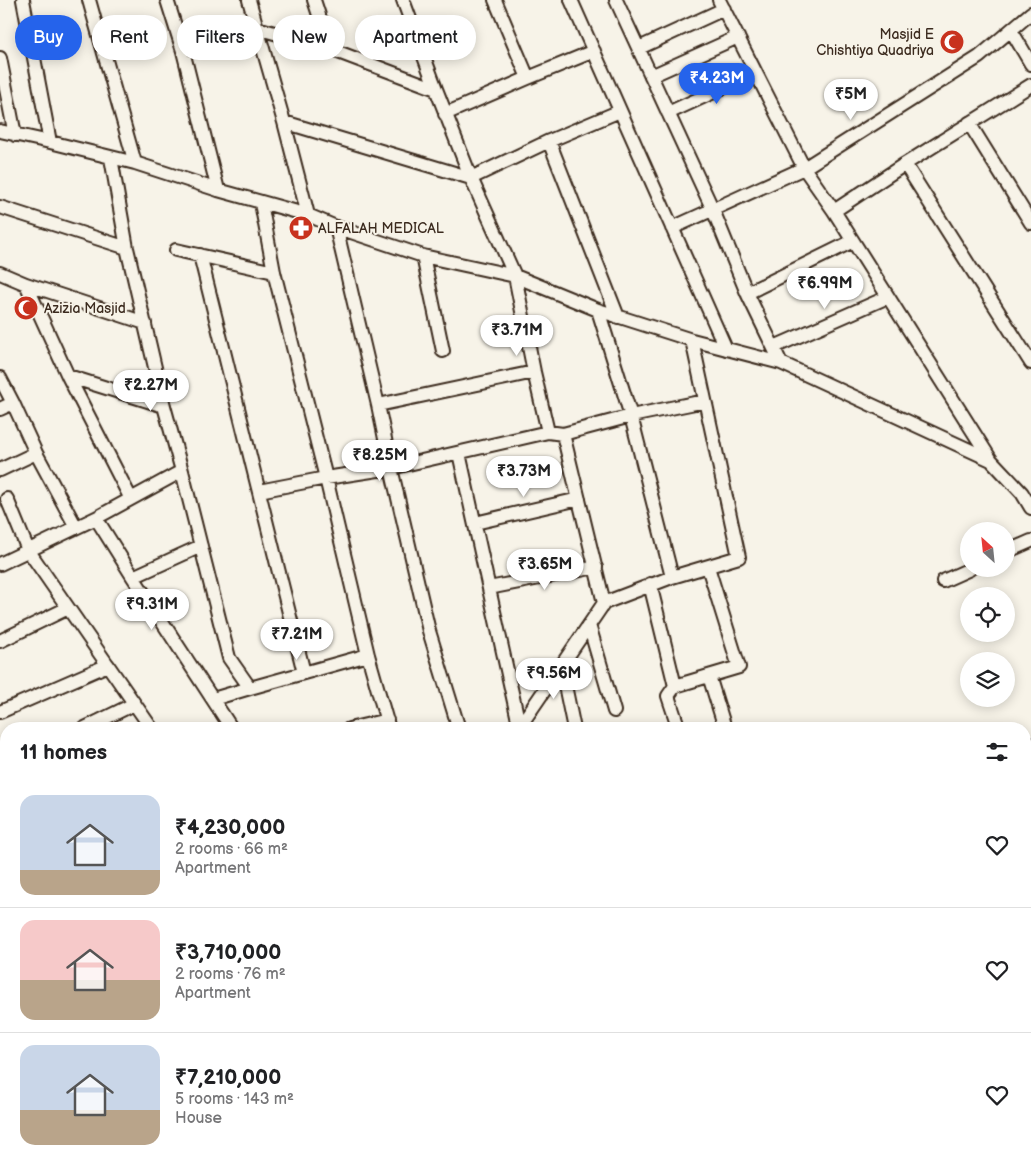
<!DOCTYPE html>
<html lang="en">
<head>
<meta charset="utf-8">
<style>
  body { margin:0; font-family:"Balsamiq Sans",sans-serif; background:#f2f2f2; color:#202124; height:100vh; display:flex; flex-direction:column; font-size:19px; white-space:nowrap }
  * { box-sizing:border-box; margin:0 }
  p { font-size:16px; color:#757577 }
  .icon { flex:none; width:28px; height:28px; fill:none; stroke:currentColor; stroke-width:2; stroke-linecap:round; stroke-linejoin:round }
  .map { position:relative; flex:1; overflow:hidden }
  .drawer { position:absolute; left:0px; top:722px; width:1031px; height:446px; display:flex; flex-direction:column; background:#fff; border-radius:20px 20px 0 0; box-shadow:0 2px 12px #0003 }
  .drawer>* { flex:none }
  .banner { position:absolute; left:15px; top:15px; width:500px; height:45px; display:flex; gap:10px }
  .needle { width:32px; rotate:333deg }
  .tools { position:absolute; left:960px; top:522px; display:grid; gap:10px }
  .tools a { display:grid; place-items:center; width:55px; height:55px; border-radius:50%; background:#fff; box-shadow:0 2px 12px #0003; font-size:25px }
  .price { position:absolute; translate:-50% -42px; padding:0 11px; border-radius:18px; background:#fff; color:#222; font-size:16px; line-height:32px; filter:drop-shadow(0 1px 2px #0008) }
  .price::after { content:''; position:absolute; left:50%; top:30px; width:15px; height:11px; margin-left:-8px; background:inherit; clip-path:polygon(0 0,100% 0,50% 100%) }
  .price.active { background:#2563eb; color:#fff }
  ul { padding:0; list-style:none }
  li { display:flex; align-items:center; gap:15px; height:125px; padding:0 20px }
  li+li { border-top:1px solid #e0e0e0 }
  li span { display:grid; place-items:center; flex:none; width:140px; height:100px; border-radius:15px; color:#555 }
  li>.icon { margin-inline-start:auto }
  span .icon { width:60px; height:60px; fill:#fffc; stroke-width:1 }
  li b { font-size:21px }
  h2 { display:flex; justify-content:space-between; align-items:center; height:60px; padding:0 20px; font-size:21px }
  .pill { padding:0 18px; border-radius:22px; background:#fff; box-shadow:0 2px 12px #0003; font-size:18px; line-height:45px }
  .pill.active { background:#2563eb; color:#fff }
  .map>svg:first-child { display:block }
</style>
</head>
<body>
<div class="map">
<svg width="1031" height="1168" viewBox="0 0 1031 1168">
  <rect width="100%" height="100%" fill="#f7f3e8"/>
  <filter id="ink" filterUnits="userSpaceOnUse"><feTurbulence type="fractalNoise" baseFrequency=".02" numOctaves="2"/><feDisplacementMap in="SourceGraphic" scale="10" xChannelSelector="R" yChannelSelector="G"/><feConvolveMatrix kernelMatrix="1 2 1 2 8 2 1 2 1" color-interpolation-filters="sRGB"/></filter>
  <g filter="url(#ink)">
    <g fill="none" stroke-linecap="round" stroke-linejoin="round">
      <path stroke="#b4aca0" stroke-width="20" d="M1025,789l6,-3
        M470,1162v6"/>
      <defs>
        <path id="street" d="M23,0l27,142
          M89,0l46,163
          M167,0l16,51 35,139
          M249,0l35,122 24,93
          M314,0l16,49
          M403,0l33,89 35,89 44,98 19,96 14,60
          M495,0l33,78
          M571,0l155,349
          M616,0l97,210 34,83 34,70
          M719,0l85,168 30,43 157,249 31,33 9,15
          M1011,30l20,34
          M639,48l85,-39
          M183,51l74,-23 73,21 106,40
          M0,58l15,77
          M651,76l87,-39
          M668,113l87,-40
          M445,114l83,-36 66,-27
          M284,122l187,56 78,-37 71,-30
          M969,123l62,100
          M0,131l50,11 85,21 83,27 90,25 28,12 87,29 92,20 83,34 94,30 89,23 210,97
          M549,141l69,176
          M111,158l16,90 37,158 18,65 47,187 21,30 118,-33
          M905,164l126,199
          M261,203l13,69 52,206 42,177 21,74
          M0,207l127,41
          M834,211l71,-47 126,-79
          M336,227l42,178 13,63 38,163 30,98
          M672,228l132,-60 175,-111 52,-44
          M176,250l98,22
          M200,255l104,418
          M423,256l20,95
          M0,273l26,11 119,39
          M26,284l42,92 63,123
          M747,293l106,-52
          M598,310l33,106 41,161
          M774,347l114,-50
          M68,376l96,30
          M0,378l13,25 23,50 40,74
          M378,405l156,-33
          M0,409l13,-6
          M563,434l41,169
          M459,453l61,276
          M0,470l36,-17
          M259,491l67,-13 65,-10 157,-36 15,2 68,-18 74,-15
          M7,499l21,51 124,179
          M96,518l37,59 99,152
          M475,523l104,-24
          M1006,552l25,-11
          M0,564l96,-46 86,-47
          M133,577l68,-31
          M943,581l27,-12
          M650,584l25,102 -7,10 11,33
          M489,588l107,-21
          M589,625l25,86
          M0,641l68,-33
          M561,666l13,63
          M709,676l16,52 -1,1
          M675,686l64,-19 -31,-100
          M213,699l37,-11
          M0,712l108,-47
          M83,729l51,-25
          M349,729l38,-9
          M518,729l86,-126 68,-26 67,-20 -47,-217
          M1025,748l6,-4
          M0,765l2,1 4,-1
          M1028,866l3,7
          M1025,946l6,-2
          M0,974l4,34 2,48
          M1025,1035l6,-3
          M1025,1116l6,-3
          M97,1162l3,6
          M163,1162l3,6
          M342,1162l4,6
          M431,1162v6
          M537,1162l2,6
          M615,1162l2,6
          M682,1162l2,6
          M824,1162l2,6
          M940,1162l2,6
          M1020,1162l2,6
          M190,1168l10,-6
          M395,1168l11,-3
          M557,1168l16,-6
          M751,1168l13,-6"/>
      </defs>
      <use href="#street" stroke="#3b2a1e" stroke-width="16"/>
      <use href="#street" stroke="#f7f3e8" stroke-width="12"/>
    </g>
  </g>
  <defs>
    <symbol id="mosque-disc" viewBox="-11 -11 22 22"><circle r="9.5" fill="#c8321e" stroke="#f7f3e8"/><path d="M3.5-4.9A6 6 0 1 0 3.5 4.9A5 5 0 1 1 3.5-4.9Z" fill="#fff"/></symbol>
    <symbol id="pharmacy-disc" viewBox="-11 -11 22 22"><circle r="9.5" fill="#c8321e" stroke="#f7f3e8"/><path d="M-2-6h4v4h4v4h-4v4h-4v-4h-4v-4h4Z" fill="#fff"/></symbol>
  </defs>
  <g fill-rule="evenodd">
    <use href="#mosque-disc" x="938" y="28" width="28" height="28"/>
    <use href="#pharmacy-disc" x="287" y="214" width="28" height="28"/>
    <use href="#mosque-disc" x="12" y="294" width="28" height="28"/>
  </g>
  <g text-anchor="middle" stroke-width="4" stroke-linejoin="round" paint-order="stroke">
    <g font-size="14" fill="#3b2a1e" stroke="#f7f3e8" text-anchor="start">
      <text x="934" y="39" text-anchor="end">Masjid E<tspan x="934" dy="16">Chishtiya Quadriya</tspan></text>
      <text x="318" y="233">ALFALAH MEDICAL</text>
      <text x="44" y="313">Azizia Masjid</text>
    </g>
  </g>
</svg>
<div class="tools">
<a><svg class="needle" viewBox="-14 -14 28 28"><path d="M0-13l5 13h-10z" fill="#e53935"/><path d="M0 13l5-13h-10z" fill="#757577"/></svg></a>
<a><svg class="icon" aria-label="locate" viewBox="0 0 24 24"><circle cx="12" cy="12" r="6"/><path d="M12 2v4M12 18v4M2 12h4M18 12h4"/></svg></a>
<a><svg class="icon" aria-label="layers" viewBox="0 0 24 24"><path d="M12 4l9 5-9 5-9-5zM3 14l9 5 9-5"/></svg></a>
</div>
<b class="price active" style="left:717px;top:105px">₹4.23M</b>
<b class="price" style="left:851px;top:121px">₹5M</b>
<b class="price" style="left:825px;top:310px">₹6.99M</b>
<b class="price" style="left:517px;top:357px">₹3.71M</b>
<b class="price" style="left:151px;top:412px">₹2.27M</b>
<b class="price" style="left:380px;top:482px">₹8.25M</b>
<b class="price" style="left:524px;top:498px">₹3.73M</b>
<b class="price" style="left:545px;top:591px">₹3.65M</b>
<b class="price" style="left:152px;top:631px">₹9.31M</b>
<b class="price" style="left:297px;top:661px">₹7.21M</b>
<b class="price" style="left:554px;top:700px">₹9.56M</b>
<div class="banner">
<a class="pill active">Buy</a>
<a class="pill">Rent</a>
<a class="pill">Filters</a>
<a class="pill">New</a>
<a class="pill">Apartment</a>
</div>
<section class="drawer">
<h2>11 homes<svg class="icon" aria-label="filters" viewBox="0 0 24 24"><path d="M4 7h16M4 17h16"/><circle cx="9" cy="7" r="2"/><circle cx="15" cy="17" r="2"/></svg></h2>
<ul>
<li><span style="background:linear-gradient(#c9d6e8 75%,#b9a48a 0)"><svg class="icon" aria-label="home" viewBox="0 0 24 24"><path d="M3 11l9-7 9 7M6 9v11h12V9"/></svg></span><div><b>₹4,230,000</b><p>2 rooms · 66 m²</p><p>Apartment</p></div><svg class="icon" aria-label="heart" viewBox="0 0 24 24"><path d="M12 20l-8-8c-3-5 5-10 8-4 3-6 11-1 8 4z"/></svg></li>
<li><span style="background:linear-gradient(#f6c9c9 60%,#b9a48a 0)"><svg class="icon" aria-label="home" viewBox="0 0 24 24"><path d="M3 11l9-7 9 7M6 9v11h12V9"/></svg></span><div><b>₹3,710,000</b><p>2 rooms · 76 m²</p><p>Apartment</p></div><svg class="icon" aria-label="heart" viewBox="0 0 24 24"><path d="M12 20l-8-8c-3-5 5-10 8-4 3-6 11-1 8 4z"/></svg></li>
<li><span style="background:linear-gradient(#c9d6e8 65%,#b9a48a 0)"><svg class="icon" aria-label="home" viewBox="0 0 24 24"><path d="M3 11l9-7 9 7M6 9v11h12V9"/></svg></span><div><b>₹7,210,000</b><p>5 rooms · 143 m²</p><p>House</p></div><svg class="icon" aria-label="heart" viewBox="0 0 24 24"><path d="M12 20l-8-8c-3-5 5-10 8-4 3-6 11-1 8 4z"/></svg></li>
</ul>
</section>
</div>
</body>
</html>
